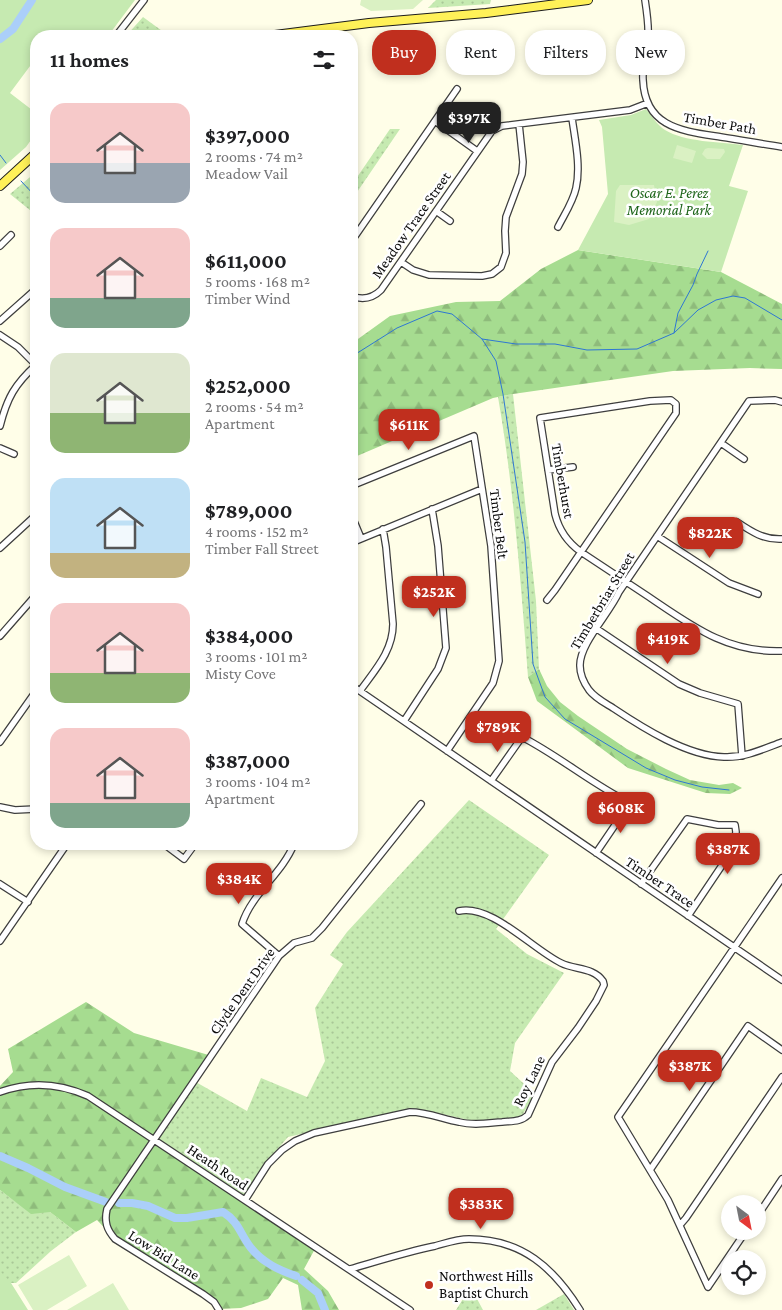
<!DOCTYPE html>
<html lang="en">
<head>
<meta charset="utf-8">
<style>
  body { margin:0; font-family:"Crimson Pro",serif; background:#f6f6f6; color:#202124; height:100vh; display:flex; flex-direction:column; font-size:19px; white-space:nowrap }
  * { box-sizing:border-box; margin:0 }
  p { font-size:16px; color:#757577 }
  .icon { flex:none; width:28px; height:28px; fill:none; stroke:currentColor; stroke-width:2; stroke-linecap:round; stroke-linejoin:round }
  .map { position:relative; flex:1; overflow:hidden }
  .panel { position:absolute; left:30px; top:30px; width:328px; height:820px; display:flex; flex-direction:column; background:#fff; border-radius:20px; box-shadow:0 2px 8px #0003 }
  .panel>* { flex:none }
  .banner { position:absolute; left:372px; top:30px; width:334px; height:45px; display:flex; gap:10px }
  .needle { width:32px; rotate:148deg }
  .fabs { position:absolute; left:721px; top:1195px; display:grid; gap:10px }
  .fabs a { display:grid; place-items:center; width:45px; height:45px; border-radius:50%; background:#fff; box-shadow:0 2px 8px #0003; font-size:25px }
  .price { position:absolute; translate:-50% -42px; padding:0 11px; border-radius:10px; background:#c02f1e; color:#fff; font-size:16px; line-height:32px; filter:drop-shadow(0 1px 2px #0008) }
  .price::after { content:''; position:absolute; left:50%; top:30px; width:15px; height:11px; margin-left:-8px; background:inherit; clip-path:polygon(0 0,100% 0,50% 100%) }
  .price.active { background:#222; color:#fff }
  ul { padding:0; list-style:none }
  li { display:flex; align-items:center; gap:15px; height:125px; padding:0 20px }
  li span { display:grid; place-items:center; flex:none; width:140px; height:100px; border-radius:15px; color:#555 }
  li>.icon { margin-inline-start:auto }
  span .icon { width:60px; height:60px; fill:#fffc; stroke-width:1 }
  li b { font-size:21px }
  h2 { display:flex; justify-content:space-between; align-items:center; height:60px; padding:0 20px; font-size:21px }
  .tag { padding:0 18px; border-radius:20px; background:#fff; box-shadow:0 2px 8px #0003; font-size:18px; line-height:45px }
  .tag.active { background:#c02f1e; color:#fff }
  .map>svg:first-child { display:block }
</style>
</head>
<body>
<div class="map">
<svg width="782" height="1310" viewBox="0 0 782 1310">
  <defs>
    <pattern id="grass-dots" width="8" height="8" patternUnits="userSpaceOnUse" patternTransform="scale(1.25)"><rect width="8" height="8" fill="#c6eab1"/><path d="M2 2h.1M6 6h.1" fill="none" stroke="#a9c797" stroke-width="1.8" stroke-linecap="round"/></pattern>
    <pattern id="forest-firs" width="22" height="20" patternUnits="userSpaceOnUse" patternTransform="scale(1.25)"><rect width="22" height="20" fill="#a6dc90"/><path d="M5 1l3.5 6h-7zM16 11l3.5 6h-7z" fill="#8ebb7b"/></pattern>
  </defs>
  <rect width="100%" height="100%" fill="#fffee8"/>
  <path fill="url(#grass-dots)" d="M436,0h55l-1,4 -62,4z
    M143,17l26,19h-43z
    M390,129h10l-49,72v-15z
    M36,172v43l-26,-21z
    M513,394l23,207 3,68 -11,8c-7,-93 -14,-188 -30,-280z
    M469,800l80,55 -53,74 31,25 37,19 -49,70 -5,28 25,23 -14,23 -48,4 -44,-10 -20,-2 -121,28 -13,15 -30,48 -91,-61 40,-58 53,30 14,-33 46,19 18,-36 -10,-53 28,-44 -13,-9 17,-23z
    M0,1190l16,12 34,10 26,20 -25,19 -35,32h-5l-11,7z
    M564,1294l10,16h-38z
    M476,1297l7,13h-27l7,-11z"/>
  <path fill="url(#forest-firs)" d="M578,250l143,22 61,32v65l-32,-1 -77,3 -160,23 -20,4 -136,58 -6,-1v-111l39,-28 66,-14 44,-1 41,-32z
    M539,669l8,17 13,16 18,14 49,33 39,20 24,11 29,5 14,-2 9,5 -12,6 -24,-1 -78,-25 -91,-67 -9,-24z
    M86,1002l48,31 78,23 -58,84 162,107 -12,22 24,22 11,19h-37l-4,-25 -15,-7 -15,21 -27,9 -22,1 -2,-3 -102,-67 -18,-19 -21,12 -26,-20 -19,2 -31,-24v-104l13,-14 -5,-23z"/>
  <path fill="#c6eab1" d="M0,0h135l-27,36h-72v22l-26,35 26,20v20l-10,14 -26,23z
    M646,109c6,7 11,16 19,21 19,12 55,12 78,15l-14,41 19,5 -27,81 -143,-22 30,-56 -6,-67 -3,-7 32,-5z
    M0,1271l11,12 17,27h-28z"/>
  <path fill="#daf1c3" d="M361,0h62l-10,9 -42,2 -11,-6z
    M677,145l19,6 -4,12 -19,-5z
    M708,148l16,1 1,3 -5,7h-13l-5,-5 3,-5z
    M620,185h34l3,17 -8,17 -20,6 -15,-3 2,-31z
    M69,1255l18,31 -40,24h-14l-15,-25z
    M113,1283l16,27h-62z"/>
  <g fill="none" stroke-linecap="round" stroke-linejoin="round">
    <path stroke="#2e77d3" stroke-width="1" d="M0,155l6,8
      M21,181l15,16
      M674,333l4,-20 15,-28 4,-11 11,-23
      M482,339l14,22 7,33 22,148 8,122 12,33 20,22 81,49 29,12 27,7 27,3
      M351,357l46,-29 40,-17 15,3 30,25 34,5h39l32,6 50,-1 37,-16 24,-23 18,-10 17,-4 12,2 37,22"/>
    <path stroke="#abcff9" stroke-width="8" d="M0,39l13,-10 19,-29
      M0,1156l28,12 37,19 41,15
      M119,1203h13l16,3 27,12h12l36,-6c16,10 17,22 28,36 12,15 28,22 45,28
      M302,1280l16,13 7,17"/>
    <defs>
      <path id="minor" d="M645,0c2,13 4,26 3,38 -2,14 -6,28 -5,42 2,48 40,51 78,57 20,3 41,7 61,10
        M116,36l28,-36
        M435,121l42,30
        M436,211l14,10
        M558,227c6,-12 15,-25 18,-39 5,-22 -1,-48 -4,-70
        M351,242l106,-153
        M0,246l11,-11
        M401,262l12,8 16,5 53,1 10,-2 9,-7 5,-14 -1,-22 1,-14 16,-43 1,-12 -4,-38
        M351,296c11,4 21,3 30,-6l111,-159 10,-5 128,-16 18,-7
        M0,321l36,-32
        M0,335l18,12 18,18
        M782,402l-7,-2 -26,1 -130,191c-9,21 -40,52 -39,74 0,8 4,17 9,24 6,8 16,13 24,18 30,20 74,48 111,49 21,1 39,-8 58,-15
        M0,426c7,-28 15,-42 36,-61
        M721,443l23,16
        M0,448l14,6
        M548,470l25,-3
        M351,486l123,-50 17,110 8,115 -6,22 -46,68
        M351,514l10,24
        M737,522c15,10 27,18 45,17
        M657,536l72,47 29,11
        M351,543l131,-54
        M0,548l36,-33
        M547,600l8,-10 121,-177v-9l-5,-4 -21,1 -110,17 15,96c4,16 12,28 26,38 23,15 45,30 68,45 43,29 78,56 133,54
        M597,629l82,55 21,9 38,11 4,52
        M0,636l36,-41
        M351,685l431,295
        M360,691c15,-21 33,-40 33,-67l-7,-77 -3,-18
        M404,721l34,-52 8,-21 -8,-102 -6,-37
        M0,742l36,-51
        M491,781l31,-44c37,19 70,47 108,66l-34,50
        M0,807l15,3 21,-1
        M164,844l20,15 11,-15
        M0,884l28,18
        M641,884l46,-65 31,6h17l1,7 -3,17 -45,67
        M0,941l67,-97
        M279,956l-37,-32c10,-31 40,-50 52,-80
        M0,1092c30,-11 59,-9 88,4l322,214
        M650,1170l98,-144 34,24
        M245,1200l23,-36 14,-14 13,-9 19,-8 96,-21c17,0 33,7 49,10 15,4 29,1 43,0 10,-1 19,0 26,-7l24,-53 26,-34 18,-27 8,-16 -1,-4c-10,-14 -28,-11 -42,-18 -29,-14 -69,-59 -102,-52
        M758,1215l24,-36
        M680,1225l6,-7 96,-141
        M350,1269c28,-8 56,-17 85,-23 11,-3 22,-7 34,-7 53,0 85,29 111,71
        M708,1287l-40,-87 -50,-83 164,-239
        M708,1287l38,-56
        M219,1310l-5,-8 -11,-8 -88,-55c-8,-9 -11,-17 -8,-30l172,-253 15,-13 18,-5 10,-10 99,-124"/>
      <path id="major" d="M267,36l102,-13 117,-10 102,-13
        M0,186l36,-33"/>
    </defs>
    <use href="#minor" stroke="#3e3e3e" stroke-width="8"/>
    <use href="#major" stroke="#1c1c1c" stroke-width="10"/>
    <use href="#minor" stroke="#fff" stroke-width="5.5"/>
    <use href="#major" stroke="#fff158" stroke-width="8"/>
  </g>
  <circle fill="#c02f1e" stroke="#fff" stroke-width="2" cx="429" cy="1285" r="5"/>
  <g text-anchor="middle" stroke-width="5" stroke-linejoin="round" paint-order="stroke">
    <g font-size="15" fill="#0b0b0b" stroke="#fff">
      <text transform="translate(720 123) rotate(10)" y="5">Timber Path</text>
      <text transform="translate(411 225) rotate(-55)" y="5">Meadow Trace Street</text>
      <text transform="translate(563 481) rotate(80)" y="5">Timberhurst</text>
      <text transform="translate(499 524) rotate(83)" y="5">Timber Belt</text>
      <text transform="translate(602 601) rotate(-59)" y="5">Timberbriar Street</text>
      <text transform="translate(660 882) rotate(34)" y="5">Timber Trace</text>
      <text transform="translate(242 991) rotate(-55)" y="5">Clyde Dent Drive</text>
      <text transform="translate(529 1081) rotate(-64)" y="5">Roy Lane</text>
      <text transform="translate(218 1167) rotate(34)" y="5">Heath Road</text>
      <text transform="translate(164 1255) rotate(32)" y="5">Low Bid Lane</text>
    </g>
    <g font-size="15" font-style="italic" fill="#1d6419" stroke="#fff">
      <text x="669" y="198">Oscar E. Perez<tspan x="669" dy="17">Memorial Park</tspan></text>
    </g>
    <g font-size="15" fill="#0b0b0b" stroke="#fff" text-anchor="start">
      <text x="439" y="1281">Northwest Hills<tspan x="439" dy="17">Baptist Church</tspan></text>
    </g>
  </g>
</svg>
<div class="fabs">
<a><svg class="needle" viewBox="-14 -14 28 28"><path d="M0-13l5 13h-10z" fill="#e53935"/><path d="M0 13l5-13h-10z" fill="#757577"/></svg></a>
<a><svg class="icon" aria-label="locate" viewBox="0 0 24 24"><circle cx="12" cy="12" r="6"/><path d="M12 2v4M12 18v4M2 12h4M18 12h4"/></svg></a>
</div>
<b class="price active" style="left:469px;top:144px">$397K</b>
<b class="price" style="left:409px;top:451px">$611K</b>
<b class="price" style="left:710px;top:559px">$822K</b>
<b class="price" style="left:434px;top:618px">$252K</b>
<b class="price" style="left:668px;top:665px">$419K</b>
<b class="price" style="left:498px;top:753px">$789K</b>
<b class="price" style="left:621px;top:834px">$608K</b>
<b class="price" style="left:728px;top:875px">$387K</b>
<b class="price" style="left:239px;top:905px">$384K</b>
<b class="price" style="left:690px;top:1092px">$387K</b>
<b class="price" style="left:481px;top:1230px">$383K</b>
<div class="banner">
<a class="tag active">Buy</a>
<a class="tag">Rent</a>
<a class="tag">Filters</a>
<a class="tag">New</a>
</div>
<section class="panel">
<h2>11 homes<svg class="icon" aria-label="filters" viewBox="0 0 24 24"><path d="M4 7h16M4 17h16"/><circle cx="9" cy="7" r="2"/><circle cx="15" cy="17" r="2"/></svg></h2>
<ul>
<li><span style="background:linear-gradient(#f6c9c9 60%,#9aa5b1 0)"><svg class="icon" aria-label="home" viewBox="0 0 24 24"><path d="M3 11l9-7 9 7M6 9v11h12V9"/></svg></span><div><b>$397,000</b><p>2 rooms · 74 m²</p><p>Meadow Vail</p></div></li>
<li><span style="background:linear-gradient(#f6c9c9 70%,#7fa58c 0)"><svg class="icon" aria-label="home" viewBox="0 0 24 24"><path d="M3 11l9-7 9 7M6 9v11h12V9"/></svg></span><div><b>$611,000</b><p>5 rooms · 168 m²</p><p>Timber Wind</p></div></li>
<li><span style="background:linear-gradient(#dfe7d0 60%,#8fb573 0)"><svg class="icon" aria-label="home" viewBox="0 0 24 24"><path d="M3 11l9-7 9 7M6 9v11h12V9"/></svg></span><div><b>$252,000</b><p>2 rooms · 54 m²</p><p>Apartment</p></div></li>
<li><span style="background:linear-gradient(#bfe0f5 75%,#c2b280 0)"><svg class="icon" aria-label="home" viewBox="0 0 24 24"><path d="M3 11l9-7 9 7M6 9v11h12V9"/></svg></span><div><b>$789,000</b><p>4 rooms · 152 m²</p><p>Timber Fall Street</p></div></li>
<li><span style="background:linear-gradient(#f6c9c9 70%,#8fb573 0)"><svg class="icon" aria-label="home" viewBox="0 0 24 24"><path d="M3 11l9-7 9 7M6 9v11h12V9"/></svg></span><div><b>$384,000</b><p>3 rooms · 101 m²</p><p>Misty Cove</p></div></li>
<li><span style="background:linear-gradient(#f6c9c9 75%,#7fa58c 0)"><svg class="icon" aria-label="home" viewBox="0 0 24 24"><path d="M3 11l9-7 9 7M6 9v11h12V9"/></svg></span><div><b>$387,000</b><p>3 rooms · 104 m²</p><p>Apartment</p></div></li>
</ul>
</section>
</div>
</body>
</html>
